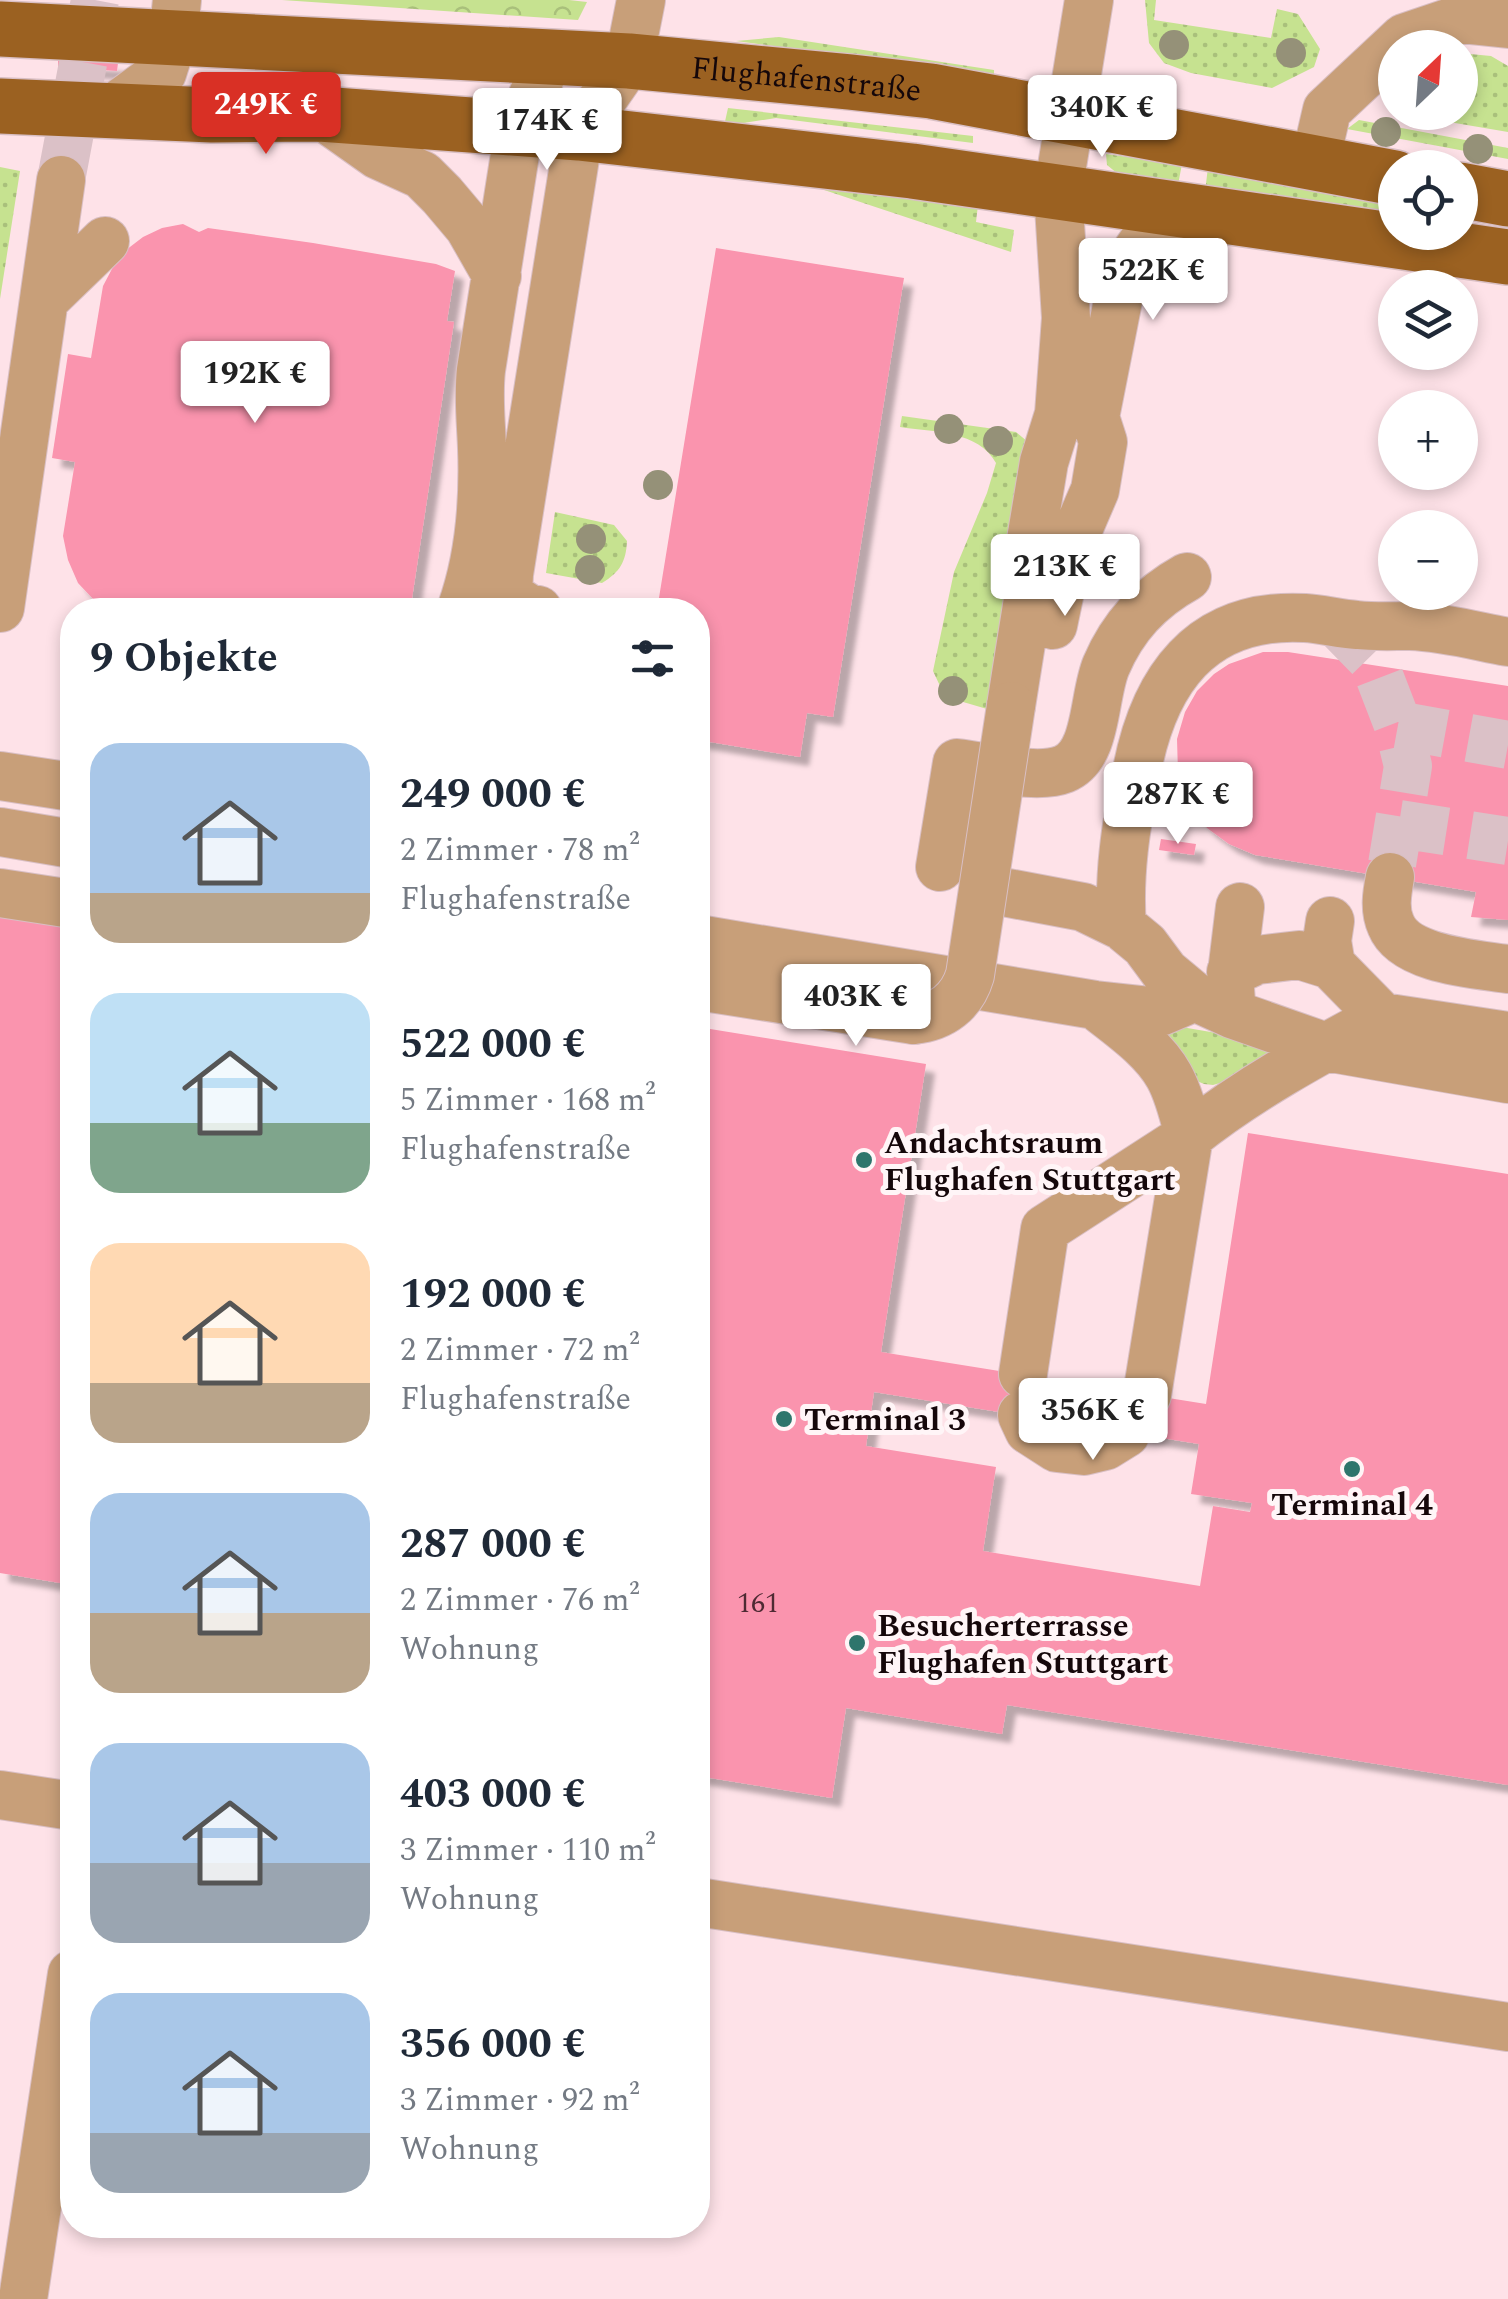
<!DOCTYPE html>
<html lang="de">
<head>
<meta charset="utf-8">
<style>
  body { margin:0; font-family:Spectral,serif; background:#f2f2f3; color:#1f2937; height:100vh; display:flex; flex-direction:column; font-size:38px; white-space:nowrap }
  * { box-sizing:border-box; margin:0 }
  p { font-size:32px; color:#747a83 }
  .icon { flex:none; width:55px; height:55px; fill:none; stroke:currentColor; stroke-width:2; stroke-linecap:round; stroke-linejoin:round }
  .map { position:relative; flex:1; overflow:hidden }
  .sheet { position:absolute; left:60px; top:598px; width:650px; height:1640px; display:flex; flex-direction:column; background:#fff; border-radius:40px; box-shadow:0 5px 15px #0003 }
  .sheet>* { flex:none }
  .needle { width:65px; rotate:25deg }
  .buttons { position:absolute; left:1378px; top:30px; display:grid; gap:20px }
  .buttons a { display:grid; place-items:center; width:100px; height:100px; border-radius:50%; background:#fff; box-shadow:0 5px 15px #0003; font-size:50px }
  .price { position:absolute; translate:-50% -85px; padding:0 22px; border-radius:10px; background:#fff; color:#222; font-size:32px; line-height:65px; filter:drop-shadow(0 2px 5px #0008) }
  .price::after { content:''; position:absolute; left:50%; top:60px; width:30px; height:22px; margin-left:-15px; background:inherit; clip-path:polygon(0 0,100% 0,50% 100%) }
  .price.on { background:#d93025; color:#fff }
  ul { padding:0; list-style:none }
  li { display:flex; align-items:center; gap:30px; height:250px; padding:0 30px }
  li span { display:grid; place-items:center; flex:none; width:280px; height:200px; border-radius:30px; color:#555 }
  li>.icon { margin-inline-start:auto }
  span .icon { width:120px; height:120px; fill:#fffc; stroke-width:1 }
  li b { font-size:42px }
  h2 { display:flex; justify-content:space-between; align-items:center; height:120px; padding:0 30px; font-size:42px }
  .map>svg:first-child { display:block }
</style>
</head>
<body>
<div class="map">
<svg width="1508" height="2299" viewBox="0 0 1508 2299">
  <defs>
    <pattern id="grass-dots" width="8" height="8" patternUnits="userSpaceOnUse" patternTransform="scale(2.5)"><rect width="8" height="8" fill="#c6e290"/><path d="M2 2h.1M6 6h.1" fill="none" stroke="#a9c07b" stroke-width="1.8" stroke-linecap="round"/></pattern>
    <pattern id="forest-crowns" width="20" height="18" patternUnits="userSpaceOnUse" patternTransform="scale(2.5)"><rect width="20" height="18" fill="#c6e290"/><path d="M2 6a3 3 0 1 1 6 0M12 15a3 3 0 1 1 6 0" fill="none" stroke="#a9c07b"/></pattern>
    <filter id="shadow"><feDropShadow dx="9" dy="9" stdDeviation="2.5" flood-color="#0004"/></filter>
  </defs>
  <rect width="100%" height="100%" fill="#fee2e8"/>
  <path fill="url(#grass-dots)" d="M1145,0h11l-2,20 117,18 6,-29 21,5 22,35 -6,18 -42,21 -81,-15 -27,-10 -15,-20z
    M779,37l215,33v6l-258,-35z
    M1470,54l21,2 17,10v66l-112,-19 64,-1v-57z
    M728,108l245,28v7l-197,-25 -52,8z
    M1359,120l149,28v11l-161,-30z
    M1106,154l76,10 -5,26 -59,-16 -11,-9z
    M0,167l20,4 -20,128z
    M1208,167l187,36v17l-190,-28z
    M788,178l190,27 -2,17 38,8 -3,22z
    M902,416l114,16 12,10 3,10 -44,257 -34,-10 -13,-13 -7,-15 21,-99 33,-79 9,-30c-17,-32 -63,-31 -96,-36z
    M555,512l59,13 13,16c-1,21 -7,31 -25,42l-56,-10z
    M1164,1024l122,21v3l-26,10 -40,25 -7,2 -9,-1 -14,-6 -28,-36z"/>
  <path fill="url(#forest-crowns)" d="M282,0h287l18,2 -9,18z"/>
  <path fill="#fa94ae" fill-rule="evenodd" filter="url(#shadow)" d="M58,60l60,3 -1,8 -59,-4z
    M183,224l16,8 9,-4 105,15 123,21 19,7 -8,50 7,1 -43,283 -8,-1v6h-296l-12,-9 -17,-18 -10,-23 -5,-24 12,-74 -23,-4 16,-104 23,4 12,-72 10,-19 13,-17 17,-13 19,-9z
    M716,248l188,30 -71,439 -26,-4 -7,44 -102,-17v-130h-41z
    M1263,652h25l220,34v234l-37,-3 5,-25 -221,-37 -26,-11 -22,-16 -18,-24 -11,-31 -1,-34 8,-27 12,-21 17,-17 15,-10z
    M1161,839l35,5 -2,11 -35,-5z
    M0,915l72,12v658l-72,-12z
    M698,1027l228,37 -45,288 325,52 42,-271 260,41v611l-501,-80 -5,29 -156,-26 -14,90 -134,-22zM874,1392l325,52 -8,50 61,9 -2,9 -37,-6 -13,80 -217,-35 13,-84 -130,-21z"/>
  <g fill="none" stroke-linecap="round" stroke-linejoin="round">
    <path stroke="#dbc1c7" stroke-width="48" stroke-dasharray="48 24" stroke-linecap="butt" d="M61,180l34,-180
      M1336,623l42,43v7l20,52 10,41 -18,111
      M1398,725l110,20
      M1399,824l109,17"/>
    <defs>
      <path id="minor" d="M110,111l52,-38 11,-34 4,-39
        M320,114l58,41 44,20 20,20 27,32 28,49
        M1315,162l12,-52 77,-72 56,-19 48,5
        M45,299l60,-58
        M0,608l61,-428
        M461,610c18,-50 23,-108 21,-162 -1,-27 -4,-51 -1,-78l38,-241 30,-73
        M538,610l-10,-2 -20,-13 1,-21 70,-441 50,-72 12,-61
        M1053,625l15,-72 27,-63 8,-48 -8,-25 29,-147 21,-31 37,-30
        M1011,706l22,-138 -2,-28 13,-78 15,-48 7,-96 -8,-127 31,-191
        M0,776l72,11
        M0,832l72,12
        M940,867l17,-104c29,3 80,17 107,6 34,-14 29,-72 42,-103 17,-40 43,-68 81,-89
        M1390,877c-3,16 -6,33 1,48 14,35 85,39 117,44
        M1003,892l80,15 39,19 23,19 20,27 30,25 37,17 94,33 182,32
        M0,893l72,11
        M1330,921l-3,20 4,24 51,52 126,19
        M1122,926c-4,-51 4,-101 14,-151 17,-94 64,-163 169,-157 17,1 35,6 52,7 18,2 36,1 53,1 33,1 66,10 98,16
        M698,939l397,66 65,7 35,-15
        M1231,972l26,-12 42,-5 32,10
        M698,986l216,34
        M1095,1005c25,20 58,42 74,71 10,18 15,40 20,60 59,-47 127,-84 193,-119
        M1232,1014l-2,-25 10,-82
        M1023,1374l22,-145 144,-93 -42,259
        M1022,1415l7,15 28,18 27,3 21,-5 21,-13
        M0,1795l72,11
        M698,1902l810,125
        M23,2299l49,-325"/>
      <g id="major">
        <path id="s1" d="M0,29l629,32 221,21 81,9 464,87"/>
        <path d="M0,106l212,9 108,-1 259,19 333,38 596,86"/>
        <path d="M1460,190l48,9"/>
      </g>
    </defs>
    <use href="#minor" stroke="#d9bfc4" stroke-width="50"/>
    <use href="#major" stroke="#d9bfc4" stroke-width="58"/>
    <use href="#minor" stroke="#c89f79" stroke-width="48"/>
    <use href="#major" stroke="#9b6121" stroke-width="55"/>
    <defs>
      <path id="minor-bridge" d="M914,1020c28,-3 48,-18 56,-45l41,-269"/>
    </defs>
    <use href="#minor-bridge" stroke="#d9bfc4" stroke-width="50" stroke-linecap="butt"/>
    <use href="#minor-bridge" stroke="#c89f79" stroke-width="48"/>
  </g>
  <g fill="#959178">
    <circle cx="1174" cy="45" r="15"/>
    <circle cx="1291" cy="53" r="15"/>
    <circle cx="1386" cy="132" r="15"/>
    <circle cx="1478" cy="149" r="15"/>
    <circle cx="949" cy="429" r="15"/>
    <circle cx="998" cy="441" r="15"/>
    <circle cx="658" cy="485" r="15"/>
    <circle cx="591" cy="539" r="15"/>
    <circle cx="590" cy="570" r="15"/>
    <circle cx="953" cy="691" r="15"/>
  </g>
  <g fill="#2e756c" stroke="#fff5f7" stroke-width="4">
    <circle cx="864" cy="1160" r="10"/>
    <circle cx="784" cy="1419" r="10"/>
    <circle cx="1352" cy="1469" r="10"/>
    <circle cx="857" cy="1643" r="10"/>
  </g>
  <g text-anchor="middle" stroke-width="10" stroke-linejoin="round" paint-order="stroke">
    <g font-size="28" fill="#4e2a33">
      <text x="758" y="1612">161</text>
    </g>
    <g font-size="32" fill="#15070a" stroke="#fff5f7">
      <text dy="11" stroke="none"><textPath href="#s1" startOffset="808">Flughafenstraße</textPath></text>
    </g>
    <g font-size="32" font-weight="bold" fill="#15070a" stroke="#fff5f7" text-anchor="start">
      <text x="884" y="1153">Andachtsraum<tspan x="884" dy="37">Flughafen Stuttgart</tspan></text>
      <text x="804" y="1430">Terminal 3</text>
      <text x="1352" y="1515" text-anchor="middle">Terminal 4</text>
      <text x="877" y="1636">Besucherterrasse<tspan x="877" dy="37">Flughafen Stuttgart</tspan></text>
    </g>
  </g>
</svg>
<div class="buttons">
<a><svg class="needle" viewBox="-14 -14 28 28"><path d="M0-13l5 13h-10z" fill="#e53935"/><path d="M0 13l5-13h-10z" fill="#747a83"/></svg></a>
<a><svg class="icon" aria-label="locate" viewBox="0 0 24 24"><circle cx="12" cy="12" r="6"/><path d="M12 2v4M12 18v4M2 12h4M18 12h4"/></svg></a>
<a><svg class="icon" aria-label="layers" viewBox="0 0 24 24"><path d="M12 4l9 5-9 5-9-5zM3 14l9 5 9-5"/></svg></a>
<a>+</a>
<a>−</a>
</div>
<b class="price on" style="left:266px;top:157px">249K €</b>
<b class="price" style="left:1102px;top:160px">340K €</b>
<b class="price" style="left:547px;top:173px">174K €</b>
<b class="price" style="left:1153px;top:323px">522K €</b>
<b class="price" style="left:255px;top:426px">192K €</b>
<b class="price" style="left:1065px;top:619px">213K €</b>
<b class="price" style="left:1178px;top:847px">287K €</b>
<b class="price" style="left:856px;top:1049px">403K €</b>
<b class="price" style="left:1093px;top:1463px">356K €</b>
<section class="sheet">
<h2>9 Objekte<svg class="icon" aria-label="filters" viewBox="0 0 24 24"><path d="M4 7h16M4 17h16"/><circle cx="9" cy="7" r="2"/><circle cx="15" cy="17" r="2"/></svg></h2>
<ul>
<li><span style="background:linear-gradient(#a9c7e8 75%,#b9a48a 0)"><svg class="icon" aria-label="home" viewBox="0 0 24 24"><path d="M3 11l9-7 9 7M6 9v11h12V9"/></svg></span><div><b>249 000 €</b><p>2 Zimmer · 78 m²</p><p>Flughafenstraße</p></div></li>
<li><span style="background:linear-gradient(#bfe0f5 65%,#7fa58c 0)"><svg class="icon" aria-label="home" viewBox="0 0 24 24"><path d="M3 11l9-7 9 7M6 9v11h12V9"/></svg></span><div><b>522 000 €</b><p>5 Zimmer · 168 m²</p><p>Flughafenstraße</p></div></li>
<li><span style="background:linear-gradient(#ffd9b3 70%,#b9a48a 0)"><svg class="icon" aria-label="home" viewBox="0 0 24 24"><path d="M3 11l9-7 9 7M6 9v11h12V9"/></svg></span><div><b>192 000 €</b><p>2 Zimmer · 72 m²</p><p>Flughafenstraße</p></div></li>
<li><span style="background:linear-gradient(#a9c7e8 60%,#b9a48a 0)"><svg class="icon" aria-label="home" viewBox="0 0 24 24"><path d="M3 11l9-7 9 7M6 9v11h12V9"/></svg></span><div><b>287 000 €</b><p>2 Zimmer · 76 m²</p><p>Wohnung</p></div></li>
<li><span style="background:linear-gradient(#a9c7e8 60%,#9aa5b1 0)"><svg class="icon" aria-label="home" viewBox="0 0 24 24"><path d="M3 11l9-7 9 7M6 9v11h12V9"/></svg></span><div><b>403 000 €</b><p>3 Zimmer · 110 m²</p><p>Wohnung</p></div></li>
<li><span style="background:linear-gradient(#a9c7e8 70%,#9aa5b1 0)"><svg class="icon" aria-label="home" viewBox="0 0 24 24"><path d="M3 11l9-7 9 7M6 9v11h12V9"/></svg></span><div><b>356 000 €</b><p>3 Zimmer · 92 m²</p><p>Wohnung</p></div></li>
</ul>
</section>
</div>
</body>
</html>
